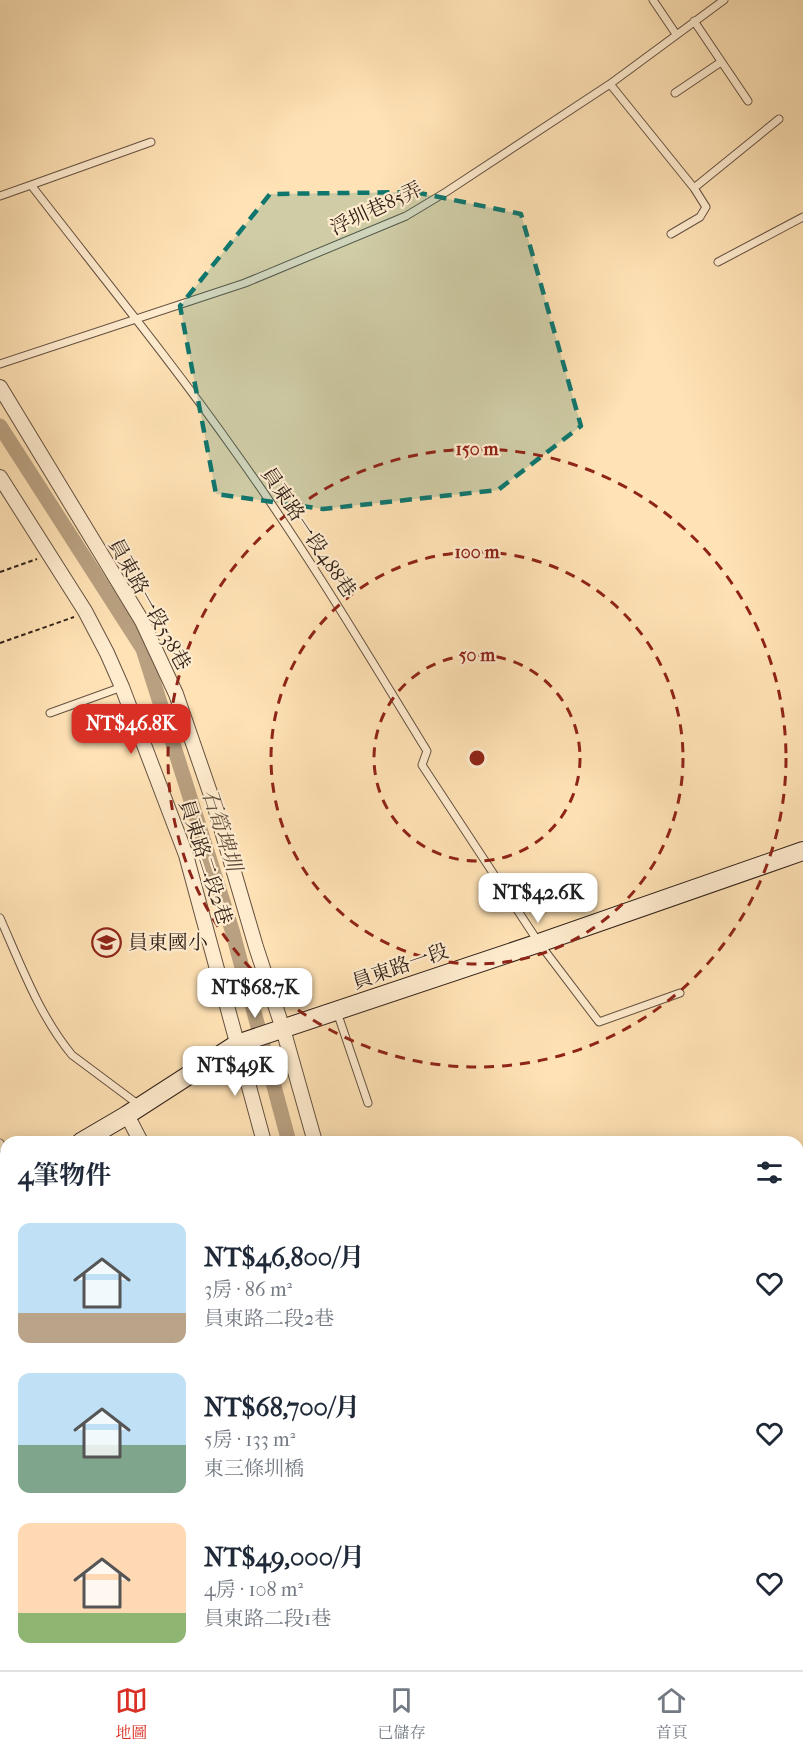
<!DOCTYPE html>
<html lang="zh-TW">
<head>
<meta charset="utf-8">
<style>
  body { margin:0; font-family:"IM FELL French Canon","Noto Serif TC",serif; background:#f6f6f7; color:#1f2937; height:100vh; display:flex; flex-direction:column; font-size:22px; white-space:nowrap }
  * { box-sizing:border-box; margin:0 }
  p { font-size:20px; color:#747a83 }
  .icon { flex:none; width:33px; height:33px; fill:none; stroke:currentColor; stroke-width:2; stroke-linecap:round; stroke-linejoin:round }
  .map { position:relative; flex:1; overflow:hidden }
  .sheet { position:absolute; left:0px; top:1136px; width:804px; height:536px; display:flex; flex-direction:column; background:#fff; border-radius:18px 18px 0 0; box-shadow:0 3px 15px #0003 }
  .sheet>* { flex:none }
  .price { position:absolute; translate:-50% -51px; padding:0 14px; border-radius:12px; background:#fff; color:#222; font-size:20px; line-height:39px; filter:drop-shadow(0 2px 3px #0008) }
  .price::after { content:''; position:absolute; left:50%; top:36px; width:18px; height:14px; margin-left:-9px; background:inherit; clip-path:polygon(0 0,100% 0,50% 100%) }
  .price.selected { background:#d93025; color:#fff }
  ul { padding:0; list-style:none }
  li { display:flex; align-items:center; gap:18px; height:150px; padding:0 18px }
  li span { display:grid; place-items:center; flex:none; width:168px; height:120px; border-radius:12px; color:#555 }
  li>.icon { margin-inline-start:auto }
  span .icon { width:72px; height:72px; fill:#fffc; stroke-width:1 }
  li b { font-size:26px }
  h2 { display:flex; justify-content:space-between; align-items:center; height:72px; padding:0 18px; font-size:26px }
  .dock { display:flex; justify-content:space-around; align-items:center; height:84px; border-top:2px solid #e0e1e3; background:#fff; font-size:16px; color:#747a83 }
  .dock a { display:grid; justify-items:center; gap:3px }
  .dock .selected { color:#d93025 }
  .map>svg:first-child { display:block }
</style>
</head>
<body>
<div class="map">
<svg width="803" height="1670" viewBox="0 0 803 1670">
  <rect width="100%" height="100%" fill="#ffe2b5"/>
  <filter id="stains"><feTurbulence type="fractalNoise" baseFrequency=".00333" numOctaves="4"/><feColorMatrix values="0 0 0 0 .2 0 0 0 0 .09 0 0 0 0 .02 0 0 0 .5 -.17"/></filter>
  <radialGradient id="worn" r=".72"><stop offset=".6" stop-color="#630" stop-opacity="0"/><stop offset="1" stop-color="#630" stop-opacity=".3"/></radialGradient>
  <path fill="#dcc19a" stroke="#87715a" stroke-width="1.5" d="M190,1665h192l-8,5h-181z"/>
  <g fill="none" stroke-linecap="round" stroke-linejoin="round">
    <path stroke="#836d57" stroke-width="4" d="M798,1390l5,-2"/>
    <path stroke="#b9a080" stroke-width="15" d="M0,426l143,223 89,281 57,212
      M430,1665l1,5"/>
    <defs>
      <path id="lane" d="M653,0l23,34
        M694,21l54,80
        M610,84l84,104 12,19 -6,10 -29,17
        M675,93l46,-31
        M31,185l120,-43
        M694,188l85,-69
        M0,196l31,-11c69,89 140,176 205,268 69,96 129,197 191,298l-5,14 117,178 60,79 81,-29
        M718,262l85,-45
        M0,364l245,-81 161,-67 40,-24 164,-108 114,-84
        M50,713l72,-26
        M0,918c21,47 39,97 72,137l67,50
        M337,1012l31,91
        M0,1143l6,10
        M798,1381l5,-2"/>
      <path id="street" d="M0,387l142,234 34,73 38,110 42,143 27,82 32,113
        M0,477l85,134 22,42 15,34 64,168 78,287
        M127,1115l14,27
        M0,1249l6,9
        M400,1665l1,5
        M451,1665l1,5"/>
      <path id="secondary" d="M81,1142l46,-27 110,-71 302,-101 264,-92
        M0,1189l6,-4
        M0,1511l6,9
        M0,1552l6,9
        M76,1665l3,5
        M103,1665l3,5"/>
    </defs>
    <use href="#lane" stroke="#655140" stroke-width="9"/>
    <use href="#street" stroke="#655140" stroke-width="16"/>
    <use href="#secondary" stroke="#322119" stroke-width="20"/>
    <path stroke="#322119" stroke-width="2" stroke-dasharray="4.5 3" stroke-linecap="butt" d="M0,572l37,-13
      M0,643l74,-26"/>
    <use href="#lane" stroke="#ffeccf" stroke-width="7"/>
    <use href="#street" stroke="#ffeccf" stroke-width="14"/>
    <use href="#secondary" stroke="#ffeccf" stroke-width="18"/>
  </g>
  <path fill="#0f766e" fill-opacity="0.2" stroke="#0f766e" stroke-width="4.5" stroke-dasharray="12 8" stroke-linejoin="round" d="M415,192l106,22 60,212 -83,64 -175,19 -107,-15 -36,-188 90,-112z"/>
  <g fill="none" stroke="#8f2418" stroke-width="3" stroke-dasharray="10 8">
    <circle cx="477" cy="758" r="103"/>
    <circle cx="477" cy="758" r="206"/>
    <circle cx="477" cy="758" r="309"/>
  </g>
  <defs>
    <symbol id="school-ring" viewBox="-11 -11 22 22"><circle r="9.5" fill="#ffeccf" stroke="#8f2418" stroke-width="1.5"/><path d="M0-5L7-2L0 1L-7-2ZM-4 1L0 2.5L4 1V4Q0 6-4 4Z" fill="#8f2418"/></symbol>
  </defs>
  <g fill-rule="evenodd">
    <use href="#school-ring" x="90" y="926" width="33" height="33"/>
  </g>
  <g text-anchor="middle" stroke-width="4.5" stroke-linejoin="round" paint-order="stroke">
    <g font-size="20" fill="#322119" stroke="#ffeccf">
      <text transform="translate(376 208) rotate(-25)" y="7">浮圳巷85弄</text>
      <text transform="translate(309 532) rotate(56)" y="7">員東路一段488巷</text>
      <text transform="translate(150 604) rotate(61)" y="7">員東路一段538巷</text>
      <text transform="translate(206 862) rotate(72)" y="7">員東路二段2巷</text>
      <text transform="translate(400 966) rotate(-19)" y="7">員東路一段</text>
    </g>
    <g font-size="20" fill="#322119" stroke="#ffeccf" text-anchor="start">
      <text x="128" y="949">員東國小</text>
    </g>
    <g font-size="21" font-style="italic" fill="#614d3d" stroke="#ffeccf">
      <text transform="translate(222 830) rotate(72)" y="7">石筍埤圳</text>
    </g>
  </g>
  <circle cx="477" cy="758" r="9" fill="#8f2418" stroke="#ffeccf" stroke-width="3"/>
  <g font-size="18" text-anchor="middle" font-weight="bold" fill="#8f2418" stroke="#ffeccf" stroke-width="4.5" stroke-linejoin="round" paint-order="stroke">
    <text x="477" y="455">150 m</text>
    <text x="477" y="558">100 m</text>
    <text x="477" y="661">50 m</text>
  </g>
  <rect width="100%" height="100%" filter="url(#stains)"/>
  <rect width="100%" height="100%" fill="url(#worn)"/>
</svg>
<b class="price selected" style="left:131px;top:755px">NT$46.8K</b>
<b class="price" style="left:538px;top:924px">NT$42.6K</b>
<b class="price" style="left:255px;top:1019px">NT$68.7K</b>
<b class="price" style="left:235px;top:1097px">NT$49K</b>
<section class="sheet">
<h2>4筆物件<svg class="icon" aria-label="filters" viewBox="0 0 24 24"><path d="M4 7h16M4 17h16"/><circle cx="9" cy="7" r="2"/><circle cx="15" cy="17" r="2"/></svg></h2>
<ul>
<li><span style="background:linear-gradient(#bfe0f5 75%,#b9a48a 0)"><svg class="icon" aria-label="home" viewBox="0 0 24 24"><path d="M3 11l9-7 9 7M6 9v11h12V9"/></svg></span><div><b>NT$46,800/月</b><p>3房 · 86 m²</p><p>員東路二段2巷</p></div><svg class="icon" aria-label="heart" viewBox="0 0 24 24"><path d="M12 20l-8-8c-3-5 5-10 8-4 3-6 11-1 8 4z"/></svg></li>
<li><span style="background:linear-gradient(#bfe0f5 60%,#7fa58c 0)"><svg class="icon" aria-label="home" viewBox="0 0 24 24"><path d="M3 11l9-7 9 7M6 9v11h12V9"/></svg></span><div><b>NT$68,700/月</b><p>5房 · 133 m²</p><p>東三條圳橋</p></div><svg class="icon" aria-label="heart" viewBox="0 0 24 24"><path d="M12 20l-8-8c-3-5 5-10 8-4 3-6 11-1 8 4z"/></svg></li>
<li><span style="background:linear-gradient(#ffd9b3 75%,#8fb573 0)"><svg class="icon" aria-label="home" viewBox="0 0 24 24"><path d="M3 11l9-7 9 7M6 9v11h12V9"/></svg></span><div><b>NT$49,000/月</b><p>4房 · 108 m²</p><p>員東路二段1巷</p></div><svg class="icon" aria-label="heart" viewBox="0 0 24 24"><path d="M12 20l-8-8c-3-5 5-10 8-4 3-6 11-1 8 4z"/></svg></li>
</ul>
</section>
</div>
<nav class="dock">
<a class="selected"><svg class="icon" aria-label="map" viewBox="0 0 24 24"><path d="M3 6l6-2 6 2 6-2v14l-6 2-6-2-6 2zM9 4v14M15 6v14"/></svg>地圖</a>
<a><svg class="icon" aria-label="saved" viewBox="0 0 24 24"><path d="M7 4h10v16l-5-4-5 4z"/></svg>已儲存</a>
<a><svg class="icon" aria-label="home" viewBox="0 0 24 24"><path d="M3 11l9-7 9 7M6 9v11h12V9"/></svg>首頁</a>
</nav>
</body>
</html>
